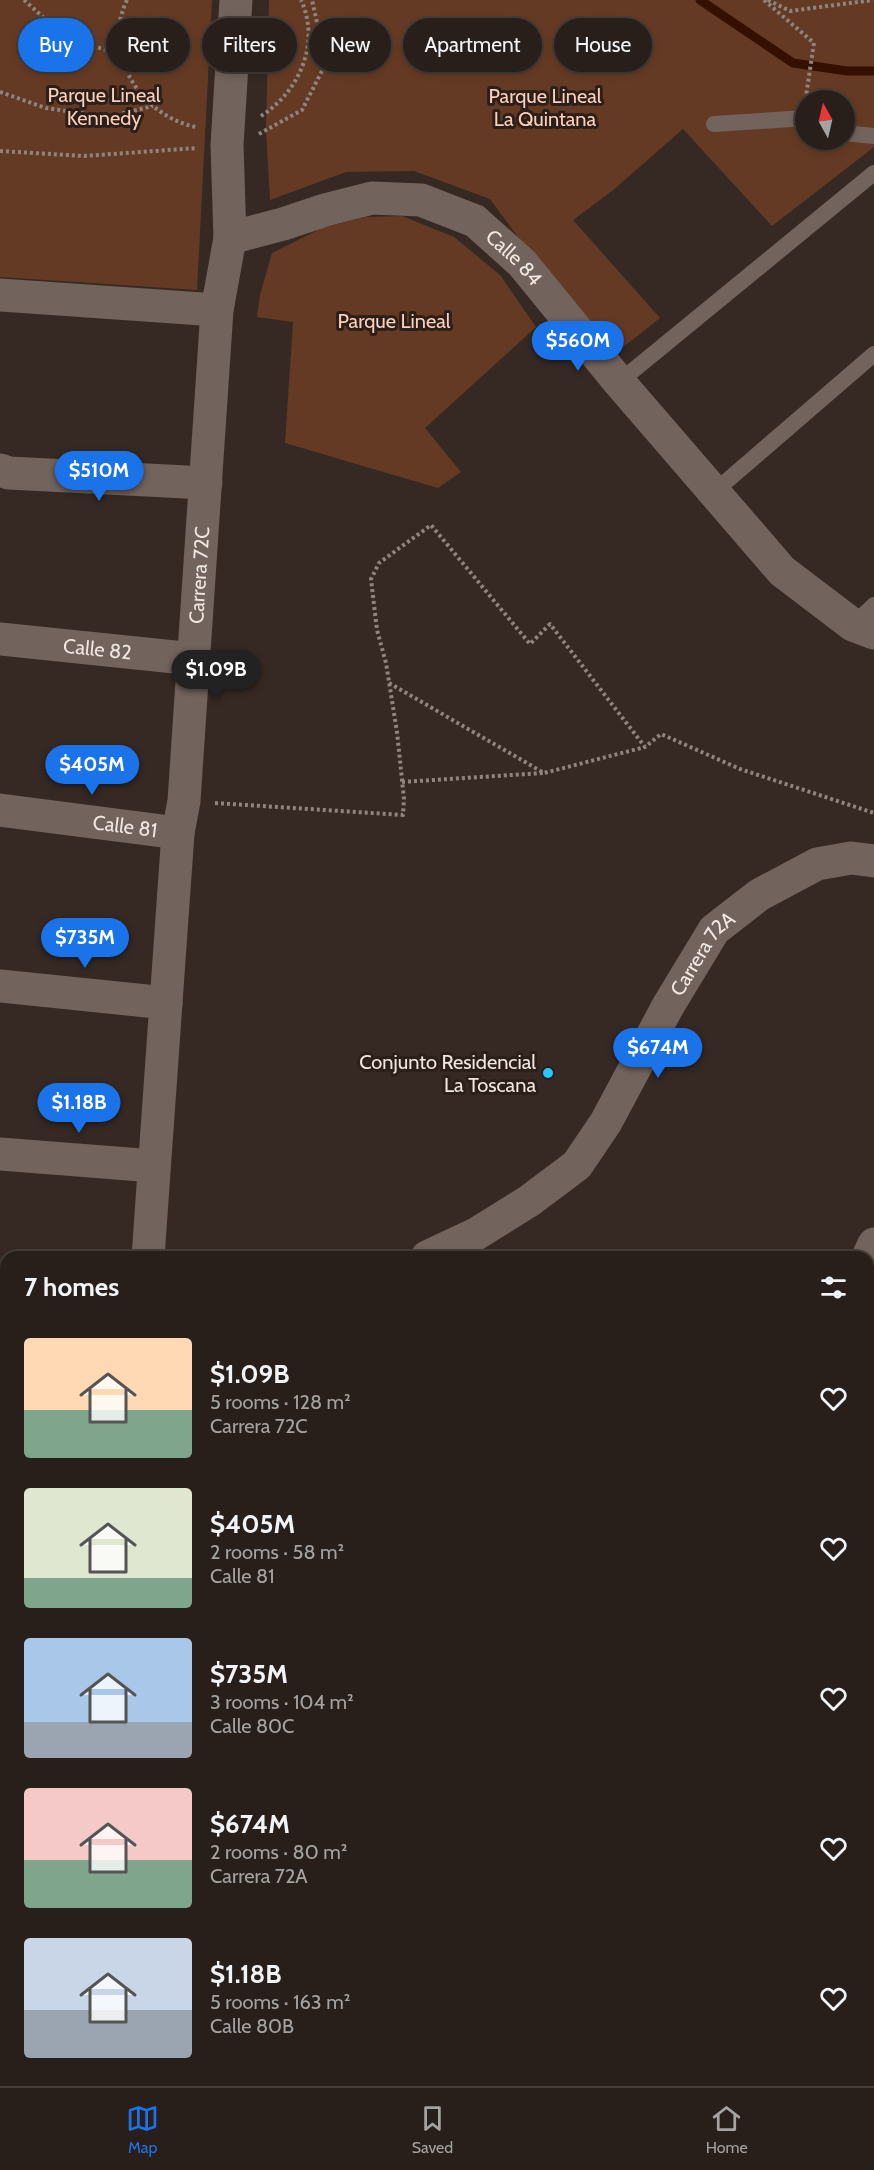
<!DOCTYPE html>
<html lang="en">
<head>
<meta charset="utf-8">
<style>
  body { margin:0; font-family:Cabin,sans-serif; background:#302723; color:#f1f3f6; height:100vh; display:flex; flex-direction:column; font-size:22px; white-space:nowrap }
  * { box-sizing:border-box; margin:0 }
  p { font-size:20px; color:#a5a2a2 }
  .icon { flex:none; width:33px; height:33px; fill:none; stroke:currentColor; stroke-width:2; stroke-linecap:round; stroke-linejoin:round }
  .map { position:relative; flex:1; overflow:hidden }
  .drawer { position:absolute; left:0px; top:1251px; width:874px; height:836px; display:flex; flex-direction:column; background:#281f1a; border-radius:18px 18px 0 0; box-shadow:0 3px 9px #0003,0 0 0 2px #443d39 }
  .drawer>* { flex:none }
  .guide { position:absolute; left:18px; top:18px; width:838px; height:54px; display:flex; gap:12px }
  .needle { width:39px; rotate:352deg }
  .tools { position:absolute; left:795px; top:90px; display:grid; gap:12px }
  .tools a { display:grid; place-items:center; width:60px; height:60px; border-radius:50%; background:#281f1a; box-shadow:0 3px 9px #0003,0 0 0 2px #443d39; font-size:30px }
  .price { position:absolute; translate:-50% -51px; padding:0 14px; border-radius:21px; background:#1a73e8; color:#fff; font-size:20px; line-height:39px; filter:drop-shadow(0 2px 3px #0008) }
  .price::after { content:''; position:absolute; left:50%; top:36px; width:18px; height:14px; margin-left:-9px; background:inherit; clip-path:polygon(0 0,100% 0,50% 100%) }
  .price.on { background:#222; color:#fff }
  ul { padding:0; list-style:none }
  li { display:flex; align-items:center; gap:18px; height:150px; padding:0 24px }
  li span { display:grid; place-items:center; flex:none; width:168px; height:120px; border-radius:6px; color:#555 }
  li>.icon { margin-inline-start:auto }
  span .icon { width:72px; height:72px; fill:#fffc; stroke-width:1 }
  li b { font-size:26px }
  h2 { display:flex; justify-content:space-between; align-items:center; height:72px; padding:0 24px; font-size:26px }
  .tag { padding:0 21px; border-radius:27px; background:#281f1a; box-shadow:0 3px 9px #0003,0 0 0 2px #443d39; font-size:21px; line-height:54px }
  .tag.on { background:#1a73e8; color:#fff }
  .tab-bar { display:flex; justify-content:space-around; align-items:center; height:84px; border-top:2px solid #443d39; background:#281f1a; font-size:16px; color:#a5a2a2 }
  .tab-bar a { display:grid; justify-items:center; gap:3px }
  .tab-bar .on { color:#1a73e8 }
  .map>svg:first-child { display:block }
</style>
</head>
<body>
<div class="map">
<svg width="874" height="2086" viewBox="0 0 874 2086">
  <rect width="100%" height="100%" fill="#362923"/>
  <path fill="#653a24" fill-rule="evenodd" d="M0,0h212l-15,290 -197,-13z
    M269,0h605v147l-102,79 -89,-97 -71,62 -39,29 87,98 -52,41 -118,-160 -76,-28 -68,1 -76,28 -4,-69zM806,100h38v40h-38z
    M402,216l52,21 46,38 36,52 -111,101 36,44 -23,16 -153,-45 8,-121 -36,-5 3,-22 12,-42 50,-25 44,-11z"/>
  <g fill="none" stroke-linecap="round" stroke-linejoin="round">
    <path stroke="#351000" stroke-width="9" d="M700,0l93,63 54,8h27"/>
    <path stroke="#8f847f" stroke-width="4" stroke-dasharray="3 3" stroke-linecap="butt" d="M24,0l41,37 57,18
      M127,0c-26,54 14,116 69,127
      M764,0l50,43 -8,53
      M768,0l22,11 83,-11
      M0,92l46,16 62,9 45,-11
      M261,116c38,-24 60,-73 40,-116
      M259,134l43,-24 24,-47 -14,-63
      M0,151l84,5 113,-8
      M389,683l155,90 101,-26
      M402,782l141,-9
      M215,803l188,12 1,-16 -7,-67 -11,-69 -9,-33 -6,-51 8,-16 52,-38 99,119 20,-20 95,123 16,-13 79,35 134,44"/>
    <path stroke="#72635c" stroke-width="16" d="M714,124l92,-6
      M844,133l30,3
      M619,382l255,-209
      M714,492l160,-138
      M853,625l21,-20
      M446,2080l10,6
      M136,2086l3,-6
      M326,2086l3,-6
      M380,2086l3,-6"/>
    <g stroke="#72635c" stroke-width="33">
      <path id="s1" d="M230,238l53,-14 42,-14 47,-12 49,2 54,21 47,42 97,119 163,189 71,54 21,8"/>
      <path d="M0,295l217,15"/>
      <path d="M0,470l9,3 197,10"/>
      <path id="s2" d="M0,639l194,20"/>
      <path id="s3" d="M0,810l178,23"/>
      <path d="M0,986l166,17"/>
      <path d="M0,1154l154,12"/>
      <path id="s4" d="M427,1257l49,-23 53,-33 48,-36 29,-43 62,-116 46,-76 45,-35 58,-31 34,-6 23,3"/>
      <path d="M868,1257l6,-13"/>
      <path d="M0,1349l6,1"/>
      <path d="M868,1553l6,3"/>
      <path d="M868,1619l6,-9"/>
      <path d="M579,2086l4,-6"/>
    </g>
    <path stroke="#72635c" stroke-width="33" id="s5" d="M148,1257l30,-424 6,-32 33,-491 13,-72 -3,-93 9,-145"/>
    <path stroke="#72635c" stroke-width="33" d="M0,1617l6,3
      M0,1682l6,3
      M0,1865l6,-9
      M0,1992l6,-11
      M781,2080l10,6"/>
  </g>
  <circle fill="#26c9fe" stroke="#2c1f19" stroke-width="2" cx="548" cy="1073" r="6"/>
  <g text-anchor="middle" stroke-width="6" stroke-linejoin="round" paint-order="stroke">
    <g font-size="20" fill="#fbd0bb" stroke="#2c1f19">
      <text x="104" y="102">Parque Lineal<tspan x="104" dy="23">Kennedy</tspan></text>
      <text x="545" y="103">Parque Lineal<tspan x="545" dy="23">La Quintana</tspan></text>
      <text x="394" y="328">Parque Lineal</text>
    </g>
    <g font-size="20" fill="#f0e7e3" stroke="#2c1f19">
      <text dy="7" stroke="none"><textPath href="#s1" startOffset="308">Calle 84</textPath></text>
      <text dy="7" stroke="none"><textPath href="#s5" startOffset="684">Carrera 72C</textPath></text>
      <text dy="7" stroke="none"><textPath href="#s2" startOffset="98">Calle 82</textPath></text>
      <text dy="7" stroke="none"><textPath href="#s3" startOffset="126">Calle 81</textPath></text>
      <text dy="7" stroke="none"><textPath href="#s4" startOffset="423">Carrera 72A</textPath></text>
    </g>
    <g font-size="20" fill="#f0e7e3" stroke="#2c1f19" text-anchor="end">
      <text x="536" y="1069">Conjunto Residencial<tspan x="536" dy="23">La Toscana</tspan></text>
    </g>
  </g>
</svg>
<div class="tools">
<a><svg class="needle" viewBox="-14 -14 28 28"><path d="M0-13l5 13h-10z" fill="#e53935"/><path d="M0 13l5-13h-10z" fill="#a5a2a2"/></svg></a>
</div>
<b class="price" style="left:578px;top:372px">$560M</b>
<b class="price" style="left:99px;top:502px">$510M</b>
<b class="price on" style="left:216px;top:701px">$1.09B</b>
<b class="price" style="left:92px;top:796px">$405M</b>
<b class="price" style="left:85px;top:969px">$735M</b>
<b class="price" style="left:658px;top:1079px">$674M</b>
<b class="price" style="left:79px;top:1134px">$1.18B</b>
<div class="guide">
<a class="tag on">Buy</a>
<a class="tag">Rent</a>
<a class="tag">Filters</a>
<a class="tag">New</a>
<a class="tag">Apartment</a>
<a class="tag">House</a>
</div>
<section class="drawer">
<h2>7 homes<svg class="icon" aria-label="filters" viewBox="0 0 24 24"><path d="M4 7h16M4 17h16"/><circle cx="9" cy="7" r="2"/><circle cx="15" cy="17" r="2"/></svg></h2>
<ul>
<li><span style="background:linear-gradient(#ffd9b3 60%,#7fa58c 0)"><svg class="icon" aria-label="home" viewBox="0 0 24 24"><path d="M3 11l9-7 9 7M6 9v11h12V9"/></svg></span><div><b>$1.09B</b><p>5 rooms · 128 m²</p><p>Carrera 72C</p></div><svg class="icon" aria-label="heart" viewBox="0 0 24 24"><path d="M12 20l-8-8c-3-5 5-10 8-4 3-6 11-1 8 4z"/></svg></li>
<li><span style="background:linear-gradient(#dfe7d0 75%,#7fa58c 0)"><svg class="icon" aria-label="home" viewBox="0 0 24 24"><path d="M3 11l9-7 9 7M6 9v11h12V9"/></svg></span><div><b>$405M</b><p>2 rooms · 58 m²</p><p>Calle 81</p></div><svg class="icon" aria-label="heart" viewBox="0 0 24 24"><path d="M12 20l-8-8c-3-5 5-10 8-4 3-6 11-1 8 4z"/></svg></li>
<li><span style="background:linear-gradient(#a9c7e8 70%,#9aa5b1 0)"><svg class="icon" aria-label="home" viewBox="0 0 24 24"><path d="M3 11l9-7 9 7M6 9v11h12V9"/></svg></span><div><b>$735M</b><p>3 rooms · 104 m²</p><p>Calle 80C</p></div><svg class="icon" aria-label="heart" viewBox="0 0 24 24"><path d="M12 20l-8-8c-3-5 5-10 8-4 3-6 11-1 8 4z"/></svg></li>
<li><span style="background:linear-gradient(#f6c9c9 60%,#7fa58c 0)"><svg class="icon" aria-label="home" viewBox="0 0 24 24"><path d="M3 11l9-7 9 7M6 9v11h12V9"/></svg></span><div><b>$674M</b><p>2 rooms · 80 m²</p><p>Carrera 72A</p></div><svg class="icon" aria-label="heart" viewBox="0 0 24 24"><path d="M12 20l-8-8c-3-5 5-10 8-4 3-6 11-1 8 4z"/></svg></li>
<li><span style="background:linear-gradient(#c9d6e8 60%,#9aa5b1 0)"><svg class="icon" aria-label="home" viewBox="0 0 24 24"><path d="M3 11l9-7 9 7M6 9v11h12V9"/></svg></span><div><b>$1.18B</b><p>5 rooms · 163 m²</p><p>Calle 80B</p></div><svg class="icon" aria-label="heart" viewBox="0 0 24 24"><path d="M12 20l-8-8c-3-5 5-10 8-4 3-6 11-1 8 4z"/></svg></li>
</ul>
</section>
</div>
<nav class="tab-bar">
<a class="on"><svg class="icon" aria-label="map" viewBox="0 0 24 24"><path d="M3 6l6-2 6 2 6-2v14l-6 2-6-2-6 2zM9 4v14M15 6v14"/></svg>Map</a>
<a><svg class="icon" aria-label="saved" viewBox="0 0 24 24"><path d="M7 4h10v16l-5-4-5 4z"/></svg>Saved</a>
<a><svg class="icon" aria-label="home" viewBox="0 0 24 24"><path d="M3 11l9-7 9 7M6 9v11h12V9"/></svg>Home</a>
</nav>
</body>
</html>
